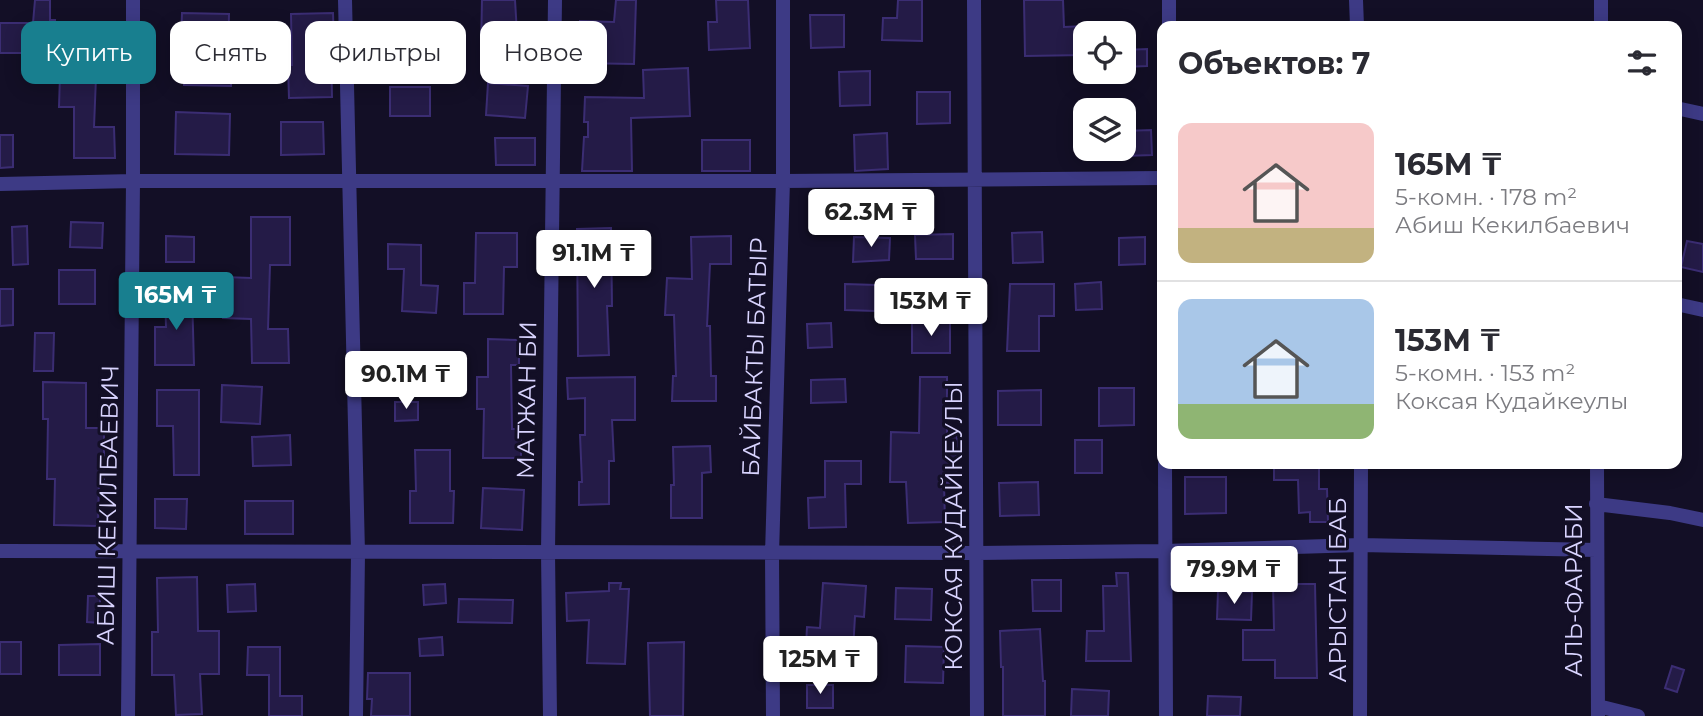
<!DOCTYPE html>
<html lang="ru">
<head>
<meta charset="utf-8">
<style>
  body { margin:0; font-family:Montserrat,sans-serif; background:#f7f7f7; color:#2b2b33; height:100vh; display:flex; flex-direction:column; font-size:26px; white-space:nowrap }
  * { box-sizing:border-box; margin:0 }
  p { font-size:23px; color:#7c7c81 }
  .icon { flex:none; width:38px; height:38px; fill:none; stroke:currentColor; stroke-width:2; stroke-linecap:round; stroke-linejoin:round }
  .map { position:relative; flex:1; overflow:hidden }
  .drawer { position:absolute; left:1157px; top:21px; width:525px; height:448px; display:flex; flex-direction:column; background:#fff; border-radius:14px; box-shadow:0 4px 18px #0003 }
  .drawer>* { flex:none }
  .hud { position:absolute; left:21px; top:21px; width:665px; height:63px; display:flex; gap:14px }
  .buttons { position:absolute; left:1073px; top:21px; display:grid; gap:14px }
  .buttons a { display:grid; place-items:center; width:63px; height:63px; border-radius:14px; background:#fff; box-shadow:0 4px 18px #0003; font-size:35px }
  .price { position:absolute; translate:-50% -60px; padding:0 16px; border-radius:7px; background:#fff; color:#222; font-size:23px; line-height:46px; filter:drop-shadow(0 2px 4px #0008) }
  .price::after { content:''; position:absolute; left:50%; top:42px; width:21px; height:16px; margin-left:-10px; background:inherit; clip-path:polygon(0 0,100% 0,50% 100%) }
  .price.active { background:#187f8f; color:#fff }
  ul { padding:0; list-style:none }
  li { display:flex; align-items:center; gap:21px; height:175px; padding:0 21px }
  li+li { border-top:2px solid #e1e1e2 }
  li span { display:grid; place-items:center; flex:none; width:196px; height:140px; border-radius:14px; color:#555 }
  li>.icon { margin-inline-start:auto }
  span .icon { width:84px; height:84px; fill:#fffc; stroke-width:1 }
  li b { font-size:30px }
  h2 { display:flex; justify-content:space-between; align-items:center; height:84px; padding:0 21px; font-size:30px }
  .chip { padding:0 24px; border-radius:14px; background:#fff; box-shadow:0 4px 18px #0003; font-size:24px; line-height:63px }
  .chip.active { background:#187f8f; color:#fff }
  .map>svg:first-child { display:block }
</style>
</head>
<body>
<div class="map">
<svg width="1703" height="716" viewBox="0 0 1703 716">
  <rect width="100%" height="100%" fill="#130f26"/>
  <path fill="#241b47" stroke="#3b2d73" stroke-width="2" d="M35,0h15v20h5v47h-22v-14h-33v-30h33z
    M482,0h33l3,50h-37z
    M616,0h20l-2,64 -56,-1 2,-42 34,1z
    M716,0h32l2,48 -41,2 -1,-28h9z
    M898,0h24v41l-40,-1 1,-22h14z
    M1024,0h39l1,27 21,-1v29l-60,1z
    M182,13l47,1 -1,44h4l-1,28 -47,-1 1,-41h-4z
    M333,13l1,33h-3l1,51 -43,1 -1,-33h4l-1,-51z
    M810,15h34v32l-33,1z
    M387,34h36v27h-36z
    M1147,49v17l-23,1v-17z
    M688,68l2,48 -59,2 1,53h-50l2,-34h4v-15h-4l1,-25 59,1 -1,-28z
    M870,71v34l-30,1 -1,-34z
    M60,75l36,2 -2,50h20l1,31h-41v-51h-15z
    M488,83l40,3 -3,32 -39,-3z
    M390,87h40v29h-40z
    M917,92h33v31l-33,1z
    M176,112l54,2 -1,41 -54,-1z
    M281,122h42l1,32 -43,1z
    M1151,130l1,25 -28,1v-25z
    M887,133l1,36 -33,2 -1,-36z
    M0,135h13v32l-13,1z
    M495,138h40v27h-39z
    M702,140h48v31h-48z
    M251,217h39v48h-20l-2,64h20l1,34h-37l-1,-44 -28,-1 1,-41 27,1z
    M71,222l32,1 -1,25 -32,-1z
    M27,226l1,38 -15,1 -1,-38z
    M611,228l1,78h-5l2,49 -31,1 -1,-127z
    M1042,232l1,30 -30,1 -1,-30z
    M476,233h41v34h-13l-1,47h-39v-31h11z
    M953,234v25h-37l-1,-24z
    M166,236l28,1v25h-28z
    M731,236v28h-21l-3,62h3l1,50h5v25h-44l1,-25h3l-2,-61h-9l2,-37 25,1 -1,-42z
    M854,237l36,1 -1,22 -36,2z
    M1145,237v27l-26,1v-27z
    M1687,241l16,3v28l-22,-5z
    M388,244l33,1v40l17,1 -2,27 -34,-2 2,-42h-16z
    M59,270h36v34h-36z
    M925,280h19v3h10v13h-29z
    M1101,282l1,27 -26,1 -1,-26z
    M845,284l31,1 -1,26 -30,-1z
    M1010,284h44v32h-15v35h-32z
    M0,289h13v36l-13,1z
    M165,293h27l2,72h-39v-38h11z
    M912,322h38v31h-38z
    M831,323l1,24 -24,1 -1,-24z
    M35,333h19l-1,38h-19z
    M488,339l31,1v25h-8l1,64h9v29h-38l1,-49h-7v-32h11z
    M383,352h37l-1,28h-36z
    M635,377v43h-23l2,41h-5v43l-30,1v-23h3l-2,-47h5v-37l-17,1 -1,-21z
    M920,377h27v56h10l-1,50h-12l1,39 -37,1 -2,-41h-16l1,-50 28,1z
    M845,379l1,23 -35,1v-23z
    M43,382l43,1v45h18v51h-5l-1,47 -44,-1 1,-46h-8l1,-60h-5z
    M222,385l40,2 -2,37 -39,-2z
    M1099,388h35v37l-35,1z
    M157,390h42v85h-25l-1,-49h-16z
    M1041,390v35h-43v-34z
    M395,402h23v18l-23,1z
    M290,435l1,30 -38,1 -1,-29z
    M1075,440h27v33h-27z
    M710,446l1,26 -9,1v45h-31v-33h3l-1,-38z
    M415,450h35v41h4l-1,32h-43v-32h6z
    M825,461h36v23h-16l1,43 -37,1 -1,-30 17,-1z
    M1274,464h45v25h8l1,33h-18v-10l-11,1 -1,-33h-24z
    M1185,477h41v36l-41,1z
    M1038,482l1,33 -39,1 -1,-33z
    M483,488l41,2 -2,40 -41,-2z
    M155,499h32l-1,30 -31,-1z
    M245,501h48v33h-48z
    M1116,573h12l3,88h-45l1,-30h17l-1,-45h14z
    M197,577l1,54h21v43h-19l2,40 -26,1 -2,-40h-22v-43h6l-1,-54z
    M1032,580h29v31h-28z
    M609,583h12l-1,6h9l-4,75 -38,-1 2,-43 -22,1 -1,-28 43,-2z
    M823,583l43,3 -2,31 -9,-1 -3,52 -47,-3 2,-38 13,1z
    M255,584l1,27 -28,1 -1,-27z
    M445,584l1,19 -22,2 -1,-20z
    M1273,584h42l2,94h-42v-18h-32v-30h31z
    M896,588l36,1 -1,31 -36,-1z
    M1218,591l34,1 -1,28 -34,-1z
    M88,596h12v27l-13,-1z
    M459,599l54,1 -1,23 -54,-1z
    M1040,629l3,52h2v35h-42v-49h-2l-1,-36z
    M442,637l1,18 -23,1 -1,-17z
    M0,642h21v32h-21z
    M684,642l-1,74h-33l-2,-73z
    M100,644v31h-41v-30z
    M906,646l38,1 -1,36 -38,-1z
    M248,647h32v49h22v20h-33v-41h-22z
    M1672,666l12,4 -7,22 -12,-4z
    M368,673h42v43h-39l1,-17h-5z
    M807,685h26v23h-26z
    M1072,689l37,2 -1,25h-37z
    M1208,696l33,1 -1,19h-33z"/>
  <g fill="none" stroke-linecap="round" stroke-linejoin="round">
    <path stroke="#3d3a85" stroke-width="14" d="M345,0l13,553 -2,163
      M974,0l3,716
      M1169,0v26
      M1356,0l1,26
      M1601,26v-26
      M1676,108l27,6
      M0,184l133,-3h650l379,-3
      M1676,304l27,6
      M1165,464l1,252
      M1597,464l1,252
      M1596,504l74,9 33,7
      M0,551l978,2 186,-2 197,-6 235,5
      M1598,706l40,10
      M128,716l5,-535v-181
      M550,716l-2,-164 7,-552
      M773,716l-1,-162 11,-373v-181
      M1360,716l1,-252"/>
  </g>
  <g text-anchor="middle" stroke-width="6" stroke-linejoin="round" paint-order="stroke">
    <g font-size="24" fill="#d9d4ff" stroke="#130f26">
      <text transform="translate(755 357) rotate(-88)" y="8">БАЙБАКТЫ БАТЫР</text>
      <text transform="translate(527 400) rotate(-89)" y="8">МАТЖАН БИ</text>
      <text transform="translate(108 505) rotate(-89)" y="8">АБИШ КЕКИЛБАЕВИЧ</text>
      <text transform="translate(954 526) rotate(-90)" y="8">КОКСАЯ КУДАЙКЕУЛЫ</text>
      <text transform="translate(1338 590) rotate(-90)" y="8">АРЫСТАН БАБ</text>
      <text transform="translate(1574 590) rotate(-90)" y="8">АЛЬ-ФАРАБИ</text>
    </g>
  </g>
</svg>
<div class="buttons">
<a><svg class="icon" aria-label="locate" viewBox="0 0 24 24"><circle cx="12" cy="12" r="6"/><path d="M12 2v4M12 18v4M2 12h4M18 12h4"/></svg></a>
<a><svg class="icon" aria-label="layers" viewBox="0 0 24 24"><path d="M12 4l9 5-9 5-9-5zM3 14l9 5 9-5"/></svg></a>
</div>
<b class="price" style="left:871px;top:249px">62.3M ₸</b>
<b class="price" style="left:594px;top:290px">91.1M ₸</b>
<b class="price active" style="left:176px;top:332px">165M ₸</b>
<b class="price" style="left:931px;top:338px">153M ₸</b>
<b class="price" style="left:406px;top:411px">90.1M ₸</b>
<b class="price" style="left:1234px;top:606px">79.9M ₸</b>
<b class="price" style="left:820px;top:696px">125M ₸</b>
<div class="hud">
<a class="chip active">Купить</a>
<a class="chip">Снять</a>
<a class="chip">Фильтры</a>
<a class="chip">Новое</a>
</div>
<section class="drawer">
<h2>Объектов: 7<svg class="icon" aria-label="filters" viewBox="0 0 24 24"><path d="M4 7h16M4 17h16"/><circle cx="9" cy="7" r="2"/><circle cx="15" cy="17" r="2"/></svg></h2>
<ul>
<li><span style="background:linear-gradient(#f6c9c9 75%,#c2b280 0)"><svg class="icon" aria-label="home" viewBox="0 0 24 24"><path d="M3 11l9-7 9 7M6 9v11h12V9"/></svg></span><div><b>165M ₸</b><p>5-комн. · 178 m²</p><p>Абиш Кекилбаевич</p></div></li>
<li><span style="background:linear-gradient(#a9c7e8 75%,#8fb573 0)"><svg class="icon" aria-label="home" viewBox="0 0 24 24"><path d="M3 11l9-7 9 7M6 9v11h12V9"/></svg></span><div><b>153M ₸</b><p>5-комн. · 153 m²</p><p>Коксая Кудайкеулы</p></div></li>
</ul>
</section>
</div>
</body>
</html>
